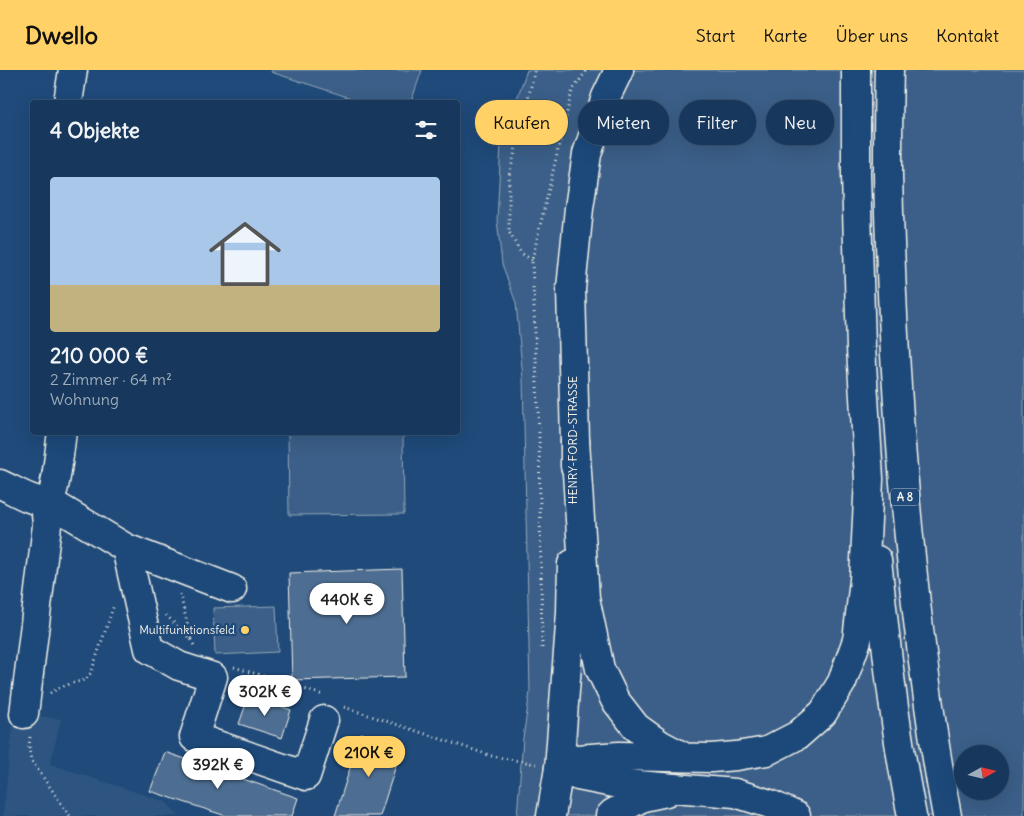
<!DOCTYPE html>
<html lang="de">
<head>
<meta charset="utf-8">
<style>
  body { margin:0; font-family:Delius,sans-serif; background:#203f62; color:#f1f3f6; height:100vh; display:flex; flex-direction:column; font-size:19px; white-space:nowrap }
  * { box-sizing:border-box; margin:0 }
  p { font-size:16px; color:#9eacbb }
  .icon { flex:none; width:28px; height:28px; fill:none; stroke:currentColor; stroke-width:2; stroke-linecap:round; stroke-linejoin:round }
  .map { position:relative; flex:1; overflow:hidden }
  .panel { position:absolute; left:30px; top:30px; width:430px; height:335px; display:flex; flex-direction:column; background:#17385c; border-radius:5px; box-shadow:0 5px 20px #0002,0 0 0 1px #365272 }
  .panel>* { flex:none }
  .guide { position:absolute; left:475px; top:30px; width:474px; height:45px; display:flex; gap:10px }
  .needle { width:32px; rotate:82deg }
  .tools { position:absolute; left:954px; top:675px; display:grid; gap:10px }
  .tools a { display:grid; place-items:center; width:55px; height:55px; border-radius:50%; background:#17385c; box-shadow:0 5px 20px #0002,0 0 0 1px #365272; font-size:25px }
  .price { position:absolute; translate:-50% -42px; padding:0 11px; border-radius:18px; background:#fff; color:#222; font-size:16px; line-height:32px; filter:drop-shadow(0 1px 2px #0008) }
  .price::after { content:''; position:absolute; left:50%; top:30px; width:15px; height:11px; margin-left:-8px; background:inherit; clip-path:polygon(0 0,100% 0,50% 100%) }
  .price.on { background:#ffd166; color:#111 }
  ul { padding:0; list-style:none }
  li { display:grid; align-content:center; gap:10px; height:265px; padding:0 20px }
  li+li { border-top:1px solid #365272 }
  li span { display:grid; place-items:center; height:155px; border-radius:5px; color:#555 }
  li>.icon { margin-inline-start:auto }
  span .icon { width:90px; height:90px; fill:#fffc; stroke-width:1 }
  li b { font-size:21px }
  h2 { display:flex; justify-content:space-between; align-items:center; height:60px; padding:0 20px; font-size:21px }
  .tag { padding:0 18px; border-radius:22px; background:#17385c; box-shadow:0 5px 20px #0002,0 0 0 1px #365272; font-size:18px; line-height:45px }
  .tag.on { background:#ffd166; color:#111 }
  header { display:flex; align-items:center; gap:30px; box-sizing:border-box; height:70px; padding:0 25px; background:#ffd166; color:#111 }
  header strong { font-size:24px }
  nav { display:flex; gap:28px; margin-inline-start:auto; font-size:18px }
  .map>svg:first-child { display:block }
</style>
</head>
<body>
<header>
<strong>Dwello</strong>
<nav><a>Start</a><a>Karte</a><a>Über uns</a><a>Kontakt</a></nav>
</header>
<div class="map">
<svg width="1024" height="746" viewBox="0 0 1024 746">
  <rect width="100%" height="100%" fill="#1f4a7a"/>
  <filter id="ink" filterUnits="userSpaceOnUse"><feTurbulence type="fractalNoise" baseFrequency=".02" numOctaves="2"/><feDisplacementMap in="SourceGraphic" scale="10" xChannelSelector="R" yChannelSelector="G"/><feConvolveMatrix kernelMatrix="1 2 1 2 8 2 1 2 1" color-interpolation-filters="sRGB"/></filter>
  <g filter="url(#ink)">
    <path fill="#2d5581" d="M15,643l46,6 -11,45 116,38 13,14h-176l6,-58z"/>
    <path fill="#3a5f88" stroke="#97a8b8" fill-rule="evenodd" d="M272,0h150l-11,32h-48l-92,-30z
      M527,0h497v746h-507l6,-78 7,-46 -7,-313 -7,-76 -14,-39 -5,-44 4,-76zM962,684h38v37h-38z
      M288,363h115l1,81 -115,1z
      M276,536l2,46 -63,3 -2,-47z"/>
    <path fill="#4d6e92" stroke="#f4f1e8" d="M402,499l3,108 -113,3 -3,-107z
      M249,625l42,15 -9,28 -43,-14z
      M361,663l41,13 -22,70h-45z
      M165,682l133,46 -6,18h-66l-76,-25z"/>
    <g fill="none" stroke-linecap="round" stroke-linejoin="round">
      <defs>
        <path id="minor" d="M68,32l5,-32
          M575,396v-25l-4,-152 8,-81 8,-54 19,-57 13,-27
          M0,414c14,6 30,17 45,18
          M48,431l78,47 106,41
          M45,432c1,-1 3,-1 4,-2 7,-7 11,-56 13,-68
          M126,478l23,101 30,17 34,11 -19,60 112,39 18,-56
          M24,644l23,-189 -2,-23
          M551,746l8,-48 12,-155 1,-49"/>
        <path id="highway" d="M889,0c-1,35 -1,71 -1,106 3,127 10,255 23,381 9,87 20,174 36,259
          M575,371l10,157 15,71 15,31 21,27 25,18 21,11
          M877,490c9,86 18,172 35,256
          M559,698l18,-9 42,-3 92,2 25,-2 31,-5 31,-16 25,-22 19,-31 15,-42 7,-60 5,-101 -8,-131 -5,-173v-105
          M559,698l19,8 35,7 122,10 35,11 26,12
          M610,746l3,-3 30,-16 23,-5"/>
      </defs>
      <use href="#minor" stroke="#f4f1e8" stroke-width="31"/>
      <use href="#highway" stroke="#f4f1e8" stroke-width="31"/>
      <path stroke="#f4f1e8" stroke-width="3" stroke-dasharray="1 4" stroke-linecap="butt" d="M532,190l-11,-7 -12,-21v-56l26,-106
        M180,524l11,45
        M166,545l25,25 4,7
        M542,578l-3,-215 -7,-173 40,-169 15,-21
        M234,597l89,28
        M50,623l9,-5 13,-5 13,-3 6,-7 23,-68
        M344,637l148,49 44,8
        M30,667l-1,10 2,13 39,56"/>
      <use href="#minor" stroke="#1f4a7a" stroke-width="28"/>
      <use href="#highway" stroke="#1f4a7a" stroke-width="28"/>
    </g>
  </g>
  <circle fill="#ffd166" stroke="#1f4a7a" stroke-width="2" cx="245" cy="560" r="5"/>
  <g text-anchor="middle" stroke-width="4.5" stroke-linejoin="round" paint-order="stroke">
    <rect fill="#1f4a7a" stroke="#b4bfc7" stroke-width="1" x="891" y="418.5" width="28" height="17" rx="4"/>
    <g font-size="11" font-weight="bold" fill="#f4f1e8">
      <text x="905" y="431">A 8</text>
    </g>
    <g font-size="12" fill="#f4f1e8" stroke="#1f4a7a">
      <text transform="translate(573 370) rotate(-90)" y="4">HENRY-FORD-STRASSE</text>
    </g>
    <g font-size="12" fill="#f4f1e8" stroke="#1f4a7a" text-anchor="end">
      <text x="235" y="564">Multifunktionsfeld</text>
    </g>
  </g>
</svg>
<div class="tools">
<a><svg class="needle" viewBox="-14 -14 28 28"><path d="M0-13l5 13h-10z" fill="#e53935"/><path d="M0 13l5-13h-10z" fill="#9eacbb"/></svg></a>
</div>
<b class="price" style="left:347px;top:555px">440K €</b>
<b class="price" style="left:265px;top:647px">302K €</b>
<b class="price on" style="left:369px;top:708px">210K €</b>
<b class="price" style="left:218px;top:720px">392K €</b>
<div class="guide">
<a class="tag on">Kaufen</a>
<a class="tag">Mieten</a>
<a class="tag">Filter</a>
<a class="tag">Neu</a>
</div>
<section class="panel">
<h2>4 Objekte<svg class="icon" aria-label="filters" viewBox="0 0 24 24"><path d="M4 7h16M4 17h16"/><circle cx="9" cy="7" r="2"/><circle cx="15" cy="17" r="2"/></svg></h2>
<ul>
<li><span style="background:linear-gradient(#a9c7e8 70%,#c2b280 0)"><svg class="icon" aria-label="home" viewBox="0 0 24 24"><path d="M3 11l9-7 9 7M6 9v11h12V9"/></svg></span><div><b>210 000 €</b><p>2 Zimmer · 64 m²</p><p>Wohnung</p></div></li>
</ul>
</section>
</div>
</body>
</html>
